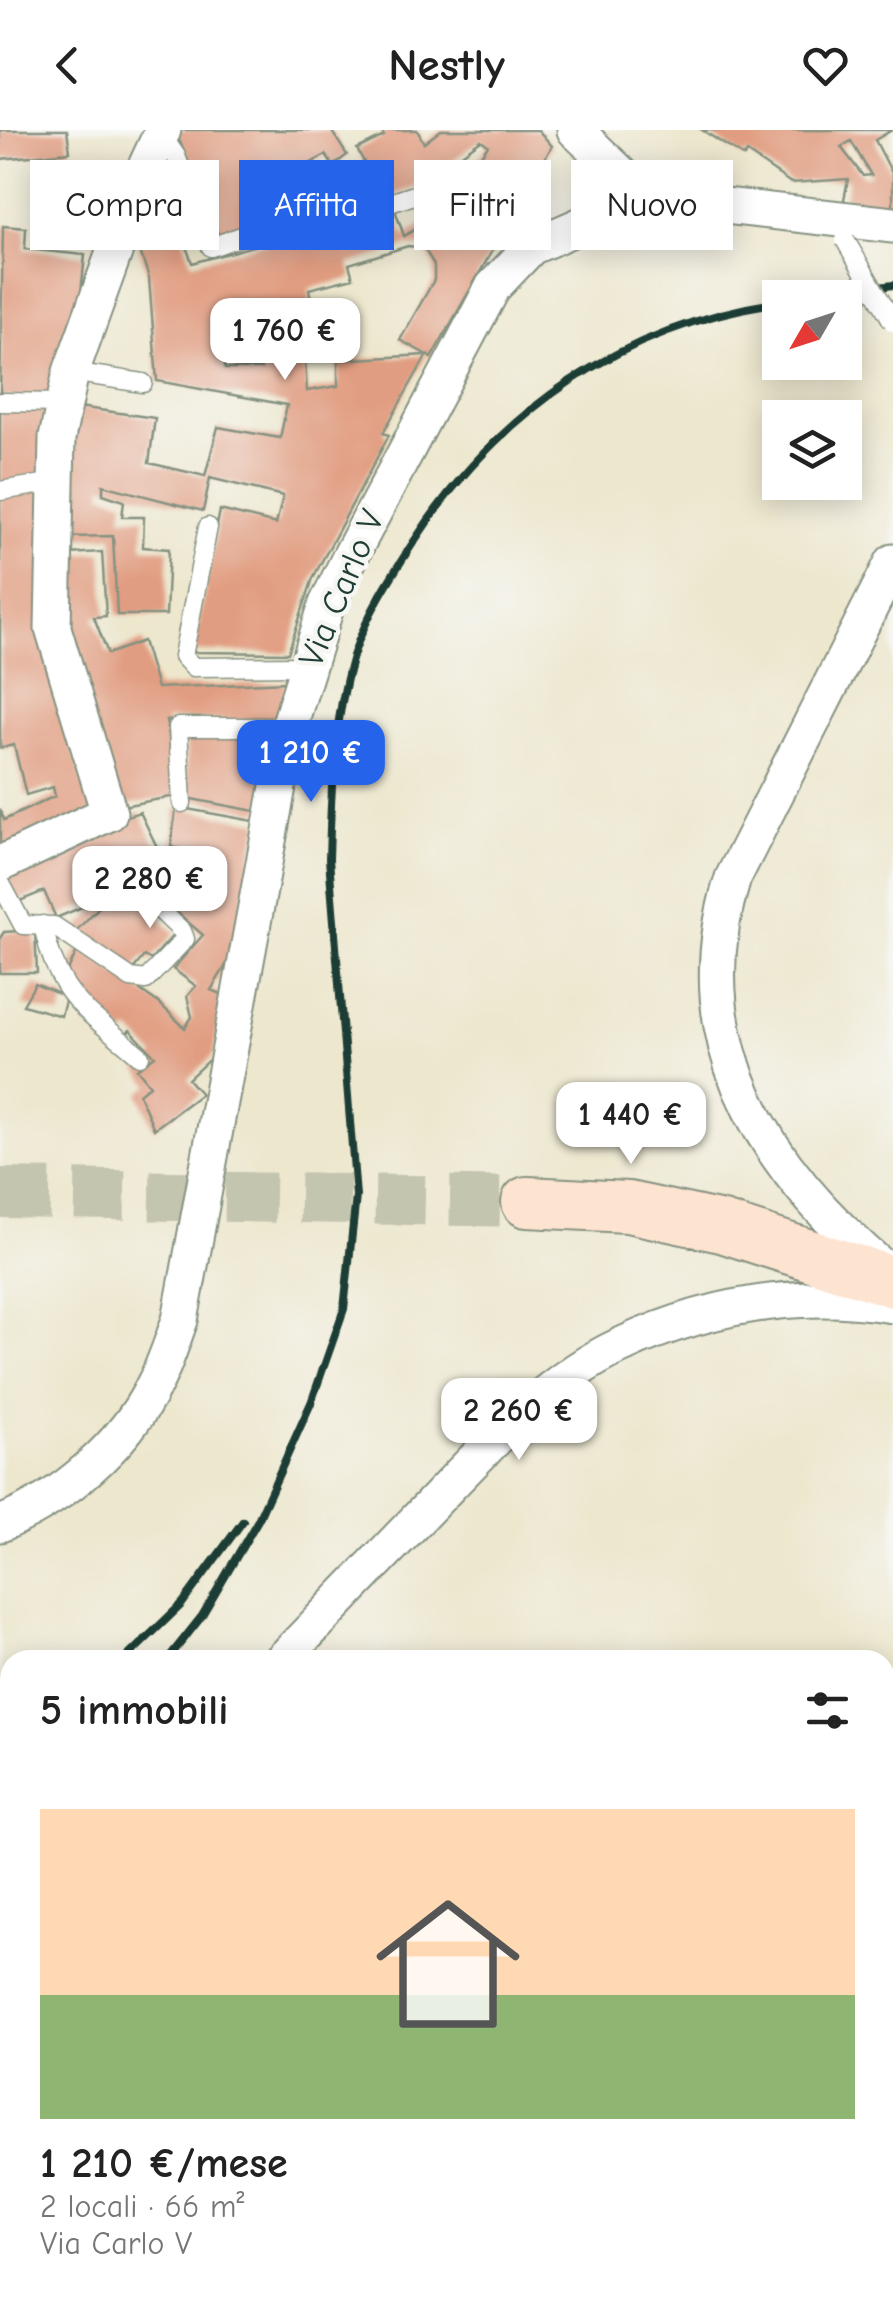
<!DOCTYPE html>
<html lang="it">
<head>
<meta charset="utf-8">
<style>
  body { margin:0; font-family:"Comic Neue",sans-serif; background:#f2f2f2; color:#222; height:100vh; display:flex; flex-direction:column; font-size:38px; white-space:nowrap }
  * { box-sizing:border-box; margin:0 }
  p { font-size:32px; color:#767676 }
  .icon { flex:none; width:55px; height:55px; fill:none; stroke:currentColor; stroke-width:2; stroke-linecap:round; stroke-linejoin:round }
  .map { position:relative; flex:1; overflow:hidden }
  .details { position:absolute; left:0px; top:1520px; width:895px; height:672px; display:flex; flex-direction:column; background:#fff; border-radius:30px 30px 0 0; box-shadow:0 5px 25px #0003 }
  .details>* { flex:none }
  .top-card { position:absolute; left:30px; top:30px; width:835px; height:90px; display:flex; gap:20px }
  .needle { width:65px; rotate:231deg }
  .tools { position:absolute; left:762px; top:150px; display:grid; gap:20px }
  .tools a { display:grid; place-items:center; width:100px; height:100px; border-radius:0px; background:#fff; box-shadow:0 5px 25px #0003; font-size:50px }
  .price { position:absolute; translate:-50% -85px; padding:0 22px; border-radius:20px; background:#fff; color:#222; font-size:32px; line-height:65px; filter:drop-shadow(0 2px 5px #0008) }
  .price::after { content:''; position:absolute; left:50%; top:60px; width:30px; height:22px; margin-left:-15px; background:inherit; clip-path:polygon(0 0,100% 0,50% 100%) }
  .price.selected { background:#2563eb; color:#fff }
  ul { padding:0; list-style:none }
  li { display:grid; align-content:center; gap:20px; height:530px; padding:0 40px }
  li span { display:grid; place-items:center; height:310px; border-radius:0px; color:#555 }
  li>.icon { margin-inline-start:auto }
  span .icon { width:180px; height:180px; fill:#fffc; stroke-width:1 }
  li b { font-size:42px }
  h2 { display:flex; justify-content:space-between; align-items:center; height:120px; padding:0 40px; font-size:42px }
  .pill { padding:0 35px; border-radius:0px; background:#fff; box-shadow:0 5px 25px #0003; font-size:35px; line-height:90px }
  .pill.selected { background:#2563eb; color:#fff }
  header { display:flex; justify-content:space-between; align-items:center; height:130px; padding:0 40px; background:#fff; font-size:45px; font-weight:800 }
  .map>svg:first-child { display:block }
</style>
</head>
<body>
<header><svg class="icon" aria-label="back" viewBox="0 0 24 24"><path d="M15 5l-7 7 7 7"/></svg>Nestly<svg class="icon" aria-label="heart" viewBox="0 0 24 24"><path d="M12 20l-8-8c-3-5 5-10 8-4 3-6 11-1 8 4z"/></svg></header>
<div class="map">
<svg width="893" height="2191" viewBox="0 0 893 2191">
  <rect width="100%" height="100%" fill="#f6f6f2"/>
  <filter id="ink" filterUnits="userSpaceOnUse"><feTurbulence type="fractalNoise" baseFrequency=".01" numOctaves="2"/><feDisplacementMap in="SourceGraphic" scale="20" xChannelSelector="R" yChannelSelector="G"/><feConvolveMatrix kernelMatrix="1 2 1 2 8 2 1 2 1" color-interpolation-filters="sRGB"/></filter>
  <filter id="wash" filterUnits="userSpaceOnUse"><feTurbulence type="fractalNoise" baseFrequency=".0048" numOctaves="4" result="noise"/><feDisplacementMap in="SourceGraphic" scale="40" xChannelSelector="R" yChannelSelector="G"/><feGaussianBlur stdDeviation="2.25" result="paint"/><feColorMatrix in="noise" values="0 0 0 0 0 0 0 0 0 0 0 0 0 0 0 0 0 1.4 0 .05"/><feComposite in="paint" operator="in"/></filter>
  <g filter="url(#wash)">
    <rect width="100%" height="100%" fill="#ede7ce"/>
    <g id="blocks">
      <path fill="#e19d81" fill-rule="evenodd" d="M0,0h67l3,22 -70,7z
        M175,0h156l16,25 -14,11 -7,-11 -26,14 14,30 -95,37z
        M381,0h36l7,13 17,-13h97l14,16 -121,212 -4,-3 -27,-15 34,-60v-15l-10,-17 -16,-2 -59,18 4,14 -44,11 7,37 -13,3 4,62 31,-5v-26l89,-5 -44,78 6,2 -76,143 -25,75 -95,-1 27,-142 56,14 7,-28 -73,-18 -7,33 -100,-26v9l21,7 -2,16h22l-1,30 26,2 -3,66h-49l-4,-79 -45,1 1,-43h5l-3,-88 84,12 -6,45 56,13 13,-49 62,11 7,-33 -130,-24 -8,-103 -18,-54 42,-14 19,53 202,-56 10,29 25,-15 28,-27 6,7 21,-17 -8,-6 8,-12 -7,-5 11,-16 -7,-5 -66,48 -67,23 -14,-33 30,-16 -7,-13 27,-13zM252,173l9,66h-36l-2,-59z
        M702,0h190l-17,10 18,35v37l-50,-7 5,-26 -57,4 -44,-30 -3,4zM851,11l20,34 -8,1 -22,-29z
        M58,63l59,6 -10,44 -57,-9z
        M3,96l23,2 -1,21 60,6 -7,66 -26,79 -52,-3z
        M0,275l52,1 -3,72 -49,7z
        M50,358l17,244 16,51 19,24 -102,50v-48l4,11 51,-24 -2,-9 -27,8 -12,-50 -14,3v-253z
        M102,422l4,64 -12,1 14,37 35,-13 14,47 129,-6 -6,39 -113,-1 9,76 -64,12 -40,-142 -4,-112z
        M275,603l-15,79 -74,-14v-64z
        M176,677l83,15 -28,135 -20,33 11,4 -8,61 -26,24 13,15 -47,35 -15,-35 11,-9 -13,-16 18,-13 -25,-26 -5,5 -51,-43 3,-6 -13,-8 15,-31 81,57 25,24 7,-11 -5,-21 9,-10 -23,-17 30,-34 -62,-53 -11,7 45,44 -24,27 -7,-4 -13,16 -59,-37 27,-28 -3,-6 -40,17 -12,-27 -29,12 -15,-29 105,-51 35,-11 16,33 24,26 5,-21 -14,-3z
        M35,800l2,43h-37v-35l4,-6z
        M35,854l31,13 -5,19 -38,-11z
        M43,2182h52l-1,9h-52z"/>
    </g>
  </g>
  <g filter="url(#ink)">
    <use href="#blocks" fill-opacity="0" stroke="#869281" stroke-width="2.5"/>
    <g fill="none" stroke-linecap="round" stroke-linejoin="round">
      <path stroke="#c4c5af" stroke-width="50" stroke-dasharray="50 25" stroke-linecap="butt" d="M0,1063l527,9"/>
      <defs>
        <path id="service" d="M162,6l14,20 35,91 114,-41 25,10 92,-30
          M71,242l72,11
          M0,272l62,1
          M0,361l56,-9
          M208,397l-25,129 10,11 112,-1
          M182,673l-4,-76h111
          M0,752l23,43 31,1 77,52 15,2 39,-41 -3,-8 -42,-40
          M43,795c15,73 43,85 97,131"/>
        <path id="minor" d="M575,0l70,67
          M0,734l109,-51 -56,-185 4,-190 14,-66 71,-197 21,-45
          M888,1142c-122,-101 -207,-231 -155,-394l160,-316
          M0,1394c61,-24 125,-79 154,-139 11,-20 18,-44 26,-65l109,-593 38,-123 24,-49 142,-268 38,-40 114,-50 248,28
          M282,1530c49,-51 98,-102 147,-153 56,-58 117,-127 191,-161 88,-41 178,-57 273,-41
          M0,1831l10,-10
          M0,1864l10,7
          M0,1927l10,14
          M15,2191v-9"/>
        <path id="secondary" d="M527,1072l101,5 94,20 171,55"/>
      </defs>
      <use href="#service" stroke="#869281" stroke-width="21"/>
      <use href="#minor" stroke="#869281" stroke-width="39"/>
      <use href="#secondary" stroke="#869281" stroke-width="54"/>
      <use href="#service" stroke="#fff" stroke-width="18"/>
      <use href="#minor" stroke="#fff" stroke-width="35"/>
      <use href="#secondary" stroke="#fde4d1" stroke-width="50"/>
      <path stroke="#1f3d34" stroke-width="8" d="M808,168l85,-13
        M124,1530l58,-56 61,-83
        M167,1530l35,-44 56,-96 53,-117 33,-94 12,-113 -27,-337c2,-69 4,-136 24,-203 13,-40 37,-78 60,-113 85,-132 210,-218 367,-241
        M0,1643l10,-9
        M0,1668l10,-6"/>
      <defs>
        <path id="service-bridge" d="M845,110l48,82"/>
      </defs>
      <use href="#service-bridge" stroke="#869281" stroke-width="21" stroke-linecap="butt"/>
      <use href="#service-bridge" stroke="#fff" stroke-width="18"/>
    </g>
  </g>
  <g text-anchor="middle" stroke-width="9" stroke-linejoin="round" paint-order="stroke">
    <g font-size="35" fill="#1f3d34" stroke="#f6f6f2">
      <text transform="translate(341 458) rotate(-67)" y="12">Via Carlo V</text>
    </g>
  </g>
</svg>
<div class="tools">
<a><svg class="needle" viewBox="-14 -14 28 28"><path d="M0-13l5 13h-10z" fill="#e53935"/><path d="M0 13l5-13h-10z" fill="#767676"/></svg></a>
<a><svg class="icon" aria-label="layers" viewBox="0 0 24 24"><path d="M12 4l9 5-9 5-9-5zM3 14l9 5 9-5"/></svg></a>
</div>
<b class="price" style="left:285px;top:253px">1 760 €</b>
<b class="price selected" style="left:311px;top:675px">1 210 €</b>
<b class="price" style="left:150px;top:801px">2 280 €</b>
<b class="price" style="left:631px;top:1037px">1 440 €</b>
<b class="price" style="left:519px;top:1333px">2 260 €</b>
<div class="top-card">
<a class="pill">Compra</a>
<a class="pill selected">Affitta</a>
<a class="pill">Filtri</a>
<a class="pill">Nuovo</a>
</div>
<section class="details">
<h2>5 immobili<svg class="icon" aria-label="filters" viewBox="0 0 24 24"><path d="M4 7h16M4 17h16"/><circle cx="9" cy="7" r="2"/><circle cx="15" cy="17" r="2"/></svg></h2>
<ul>
<li><span style="background:linear-gradient(#ffd9b3 60%,#8fb573 0)"><svg class="icon" aria-label="home" viewBox="0 0 24 24"><path d="M3 11l9-7 9 7M6 9v11h12V9"/></svg></span><div><b>1 210 €/mese</b><p>2 locali · 66 m²</p><p>Via Carlo V</p></div></li>
</ul>
</section>
</div>
</body>
</html>
